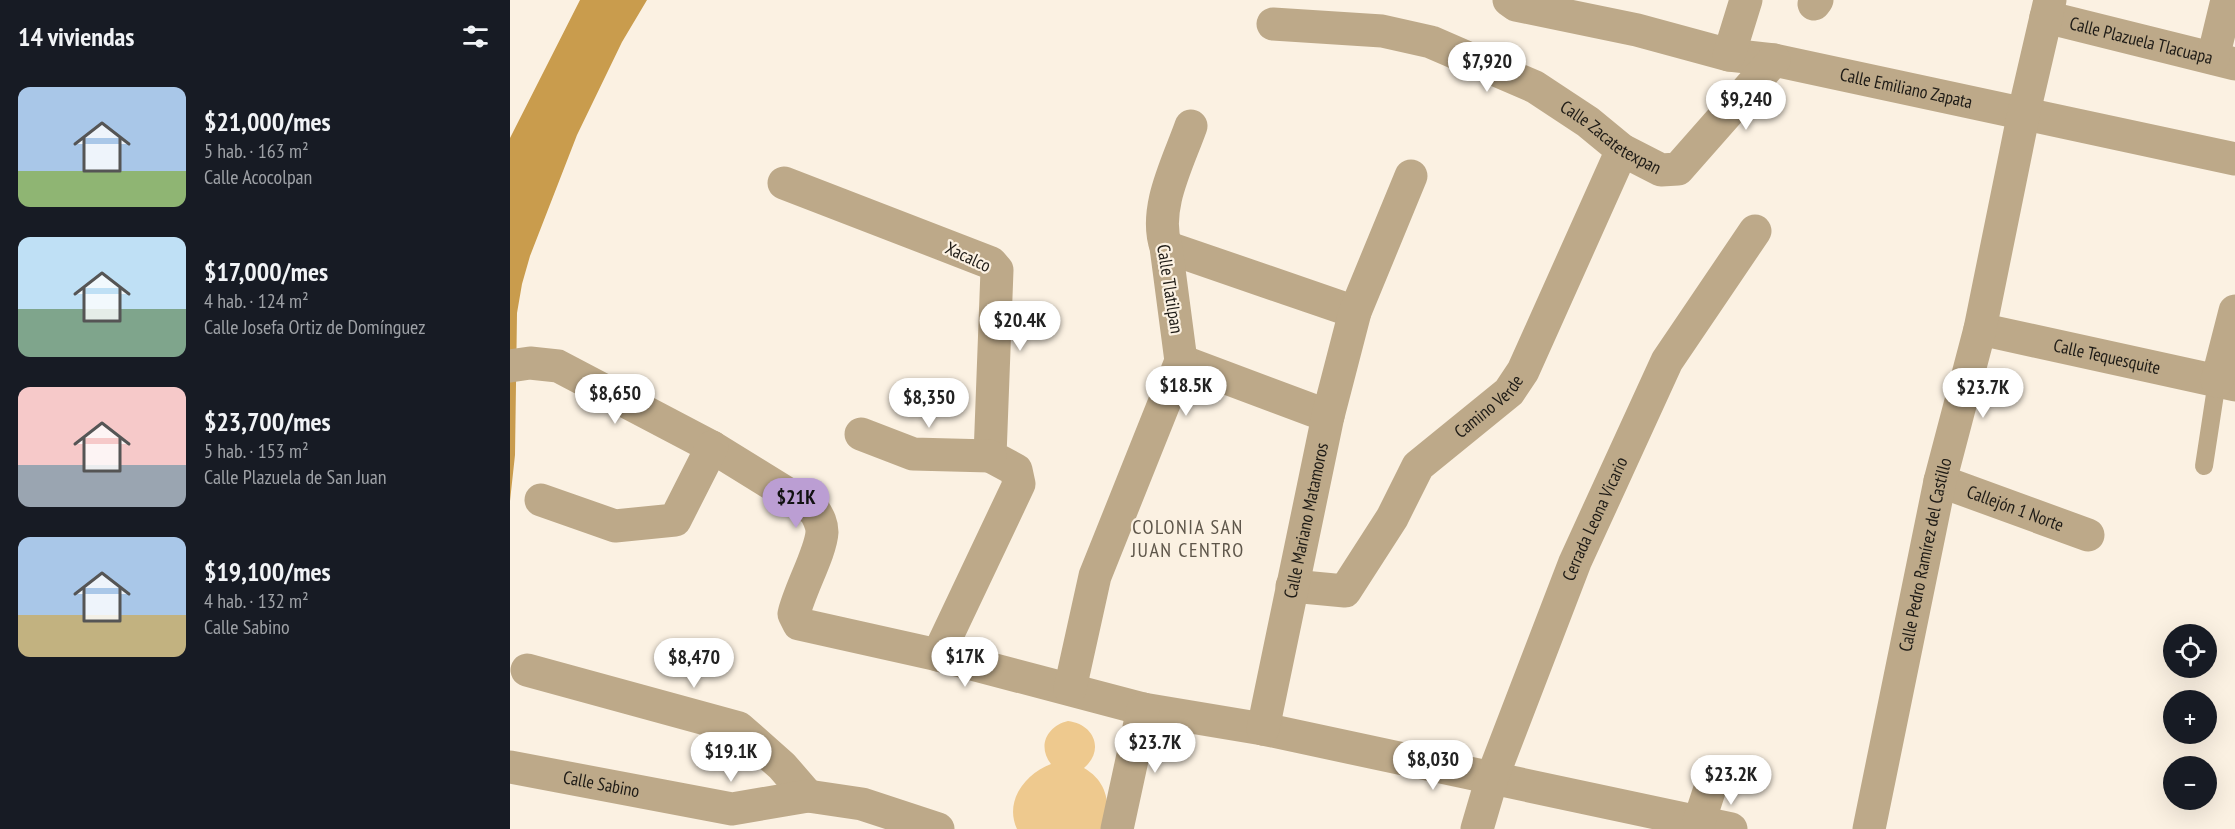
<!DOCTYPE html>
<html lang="es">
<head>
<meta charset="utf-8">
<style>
  body { margin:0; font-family:"PT Sans Narrow",sans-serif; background:#242831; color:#f1f3f6; height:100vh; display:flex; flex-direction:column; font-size:22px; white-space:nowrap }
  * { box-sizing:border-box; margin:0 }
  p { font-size:20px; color:#9ea1a6 }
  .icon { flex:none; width:33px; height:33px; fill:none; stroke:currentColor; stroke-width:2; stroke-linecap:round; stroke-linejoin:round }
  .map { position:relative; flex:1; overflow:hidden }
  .drawer { display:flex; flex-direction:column; background:#171b24; width:510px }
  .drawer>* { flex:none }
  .controls { position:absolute; left:1653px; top:624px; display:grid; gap:12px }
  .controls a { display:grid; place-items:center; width:54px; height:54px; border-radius:50%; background:#171b24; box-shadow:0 6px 24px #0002; font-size:30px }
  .price { position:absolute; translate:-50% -51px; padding:0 14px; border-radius:21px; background:#fff; color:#222; font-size:20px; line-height:39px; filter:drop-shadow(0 2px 3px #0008) }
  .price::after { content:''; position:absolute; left:50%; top:36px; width:18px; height:14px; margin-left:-9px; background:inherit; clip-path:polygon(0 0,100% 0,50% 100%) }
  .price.active { background:#bb9ed3; color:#111 }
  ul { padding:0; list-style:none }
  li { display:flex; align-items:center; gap:18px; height:150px; padding:0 18px }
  li span { display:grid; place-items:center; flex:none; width:168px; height:120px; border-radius:12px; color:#555 }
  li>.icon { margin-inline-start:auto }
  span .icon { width:72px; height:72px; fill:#fffc; stroke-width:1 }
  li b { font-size:26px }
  h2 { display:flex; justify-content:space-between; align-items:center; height:72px; padding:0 18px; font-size:26px }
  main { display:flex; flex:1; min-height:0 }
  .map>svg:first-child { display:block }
</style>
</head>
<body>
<main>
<section class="drawer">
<h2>14 viviendas<svg class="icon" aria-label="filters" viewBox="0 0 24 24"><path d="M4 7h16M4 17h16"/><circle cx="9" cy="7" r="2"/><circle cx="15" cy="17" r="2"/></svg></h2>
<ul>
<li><span style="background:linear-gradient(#a9c7e8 70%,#8fb573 0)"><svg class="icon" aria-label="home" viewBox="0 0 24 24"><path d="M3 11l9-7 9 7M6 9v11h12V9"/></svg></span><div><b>$21,000/mes</b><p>5 hab. · 163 m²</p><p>Calle Acocolpan</p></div></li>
<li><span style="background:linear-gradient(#bfe0f5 60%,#7fa58c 0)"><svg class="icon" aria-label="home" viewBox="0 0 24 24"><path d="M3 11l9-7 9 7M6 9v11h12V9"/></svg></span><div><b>$17,000/mes</b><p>4 hab. · 124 m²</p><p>Calle Josefa Ortiz de Domínguez</p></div></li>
<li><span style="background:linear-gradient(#f6c9c9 65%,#9aa5b1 0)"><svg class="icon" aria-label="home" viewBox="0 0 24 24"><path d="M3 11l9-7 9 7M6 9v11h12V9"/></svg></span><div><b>$23,700/mes</b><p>5 hab. · 153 m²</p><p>Calle Plazuela de San Juan</p></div></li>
<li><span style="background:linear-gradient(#a9c7e8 65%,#c2b280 0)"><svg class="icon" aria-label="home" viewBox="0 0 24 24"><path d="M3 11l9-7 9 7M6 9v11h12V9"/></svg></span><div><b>$19,100/mes</b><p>4 hab. · 132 m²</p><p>Calle Sabino</p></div></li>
</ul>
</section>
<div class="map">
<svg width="1725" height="829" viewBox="0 0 1725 829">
  <rect width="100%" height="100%" fill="#fbf1e2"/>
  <path fill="#eec98e" d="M558,721c26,3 37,29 16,47 24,14 26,36 22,61h-89c-13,-28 8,-55 34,-65 -14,-18 -4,-38 17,-43z"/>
  <path fill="#c99c4d" d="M70,0h67l-25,42 -45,93 -47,121 -8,28 -5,29 -2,142 -5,46v-363z"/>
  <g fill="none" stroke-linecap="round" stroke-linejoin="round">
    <path stroke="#bda989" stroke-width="18" d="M1694,466l13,-85"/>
    <g stroke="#bda989" stroke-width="33">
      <path id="s1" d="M999,0l7,5 121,25 92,25 45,5 461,99"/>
      <path d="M1304,4l3,-4"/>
      <path id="s2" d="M1536,17l189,47"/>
      <path id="s3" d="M763,24l109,7 49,11 104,45 53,35 34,28 39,20 17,-1 96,-109"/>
      <path d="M1219,55l17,-55"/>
      <path d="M1703,58l14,-58"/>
      <path d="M274,183l207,80 6,7 -7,186 26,14 3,14 -81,171"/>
      <path d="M656,247l189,65"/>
      <path id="s4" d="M1470,329l255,56"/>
      <path d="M671,361l147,55"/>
      <path d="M0,366l20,-3 28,3 154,81 102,63c5,8 8,14 8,22 -1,20 -23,59 -28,82l5,10 139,31 205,54 120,20 468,100"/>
      <path d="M1707,381l18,-70"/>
      <path d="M351,434l52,20 77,2"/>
      <path id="s5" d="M1430,481l148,54"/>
      <path d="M31,500l74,26 60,-6 37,-73"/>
      <path id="s6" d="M782,586l53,5 47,-73 26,-52 91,-74 14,-21 99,-221"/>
      <path d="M17,670l212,58 43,38 26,30"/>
      <path d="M560,689l25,-113 86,-215 -15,-114c-13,-38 12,-84 25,-121"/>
      <path id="s7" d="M753,729l65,-313 27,-104 56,-136"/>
      <path id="s8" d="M0,767l222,42 76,-13 54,8 76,25"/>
      <path d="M1189,822l16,-49"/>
      <path d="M607,829l26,-120"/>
      <path id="s9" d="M967,829l15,-51 83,-216 92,-201 88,-130"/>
      <path id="s10" d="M1359,829l71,-348 40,-152 44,-217 26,-112"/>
    </g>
  </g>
  <g text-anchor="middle" stroke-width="4.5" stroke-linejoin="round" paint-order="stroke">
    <g font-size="18" fill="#1e1b16" stroke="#fbf1e2">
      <text dy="6" stroke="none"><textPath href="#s2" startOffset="98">Calle Plazuela Tlacuapa</textPath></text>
      <text dy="6" stroke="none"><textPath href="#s1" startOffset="408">Calle Emiliano Zapata</textPath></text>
      <text dy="6" stroke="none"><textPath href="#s3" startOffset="364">Calle Zacatetexpan</textPath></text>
      <text transform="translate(458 257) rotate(25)" y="6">Xacalco</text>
      <text transform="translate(660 289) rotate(81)" y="6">Calle Tlatilpan</text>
      <text dy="6" stroke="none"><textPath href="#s4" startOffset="130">Calle Tequesquite</textPath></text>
      <text dy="6" stroke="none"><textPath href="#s6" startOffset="291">Camino Verde</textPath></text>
      <text dy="6" stroke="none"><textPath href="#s5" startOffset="80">Callejón 1 Norte</textPath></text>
      <text dy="6" stroke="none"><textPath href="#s7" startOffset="213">Calle Mariano Matamoros</textPath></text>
      <text dy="6" stroke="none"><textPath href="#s9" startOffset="332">Cerrada Leona Vicario</textPath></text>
      <text dy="6" stroke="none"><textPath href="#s10" startOffset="280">Calle Pedro Ramírez del Castillo</textPath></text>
      <text dy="6" stroke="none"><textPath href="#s8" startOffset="93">Calle Sabino</textPath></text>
    </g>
    <g font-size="20" letter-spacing="1.5" fill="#5e564a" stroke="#fbf1e2">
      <text x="678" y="534">COLONIA SAN<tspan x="678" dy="23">JUAN CENTRO</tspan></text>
    </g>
  </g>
</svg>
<div class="controls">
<a><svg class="icon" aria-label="locate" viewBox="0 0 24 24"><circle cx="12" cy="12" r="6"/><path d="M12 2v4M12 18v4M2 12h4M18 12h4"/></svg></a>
<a>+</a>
<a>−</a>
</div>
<b class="price" style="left:977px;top:93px">$7,920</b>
<b class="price" style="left:1236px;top:131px">$9,240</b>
<b class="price" style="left:510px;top:352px">$20.4K</b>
<b class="price" style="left:676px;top:417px">$18.5K</b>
<b class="price" style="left:1473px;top:419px">$23.7K</b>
<b class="price" style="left:105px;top:425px">$8,650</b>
<b class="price" style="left:419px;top:429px">$8,350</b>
<b class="price active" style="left:286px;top:529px">$21K</b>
<b class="price" style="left:455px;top:688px">$17K</b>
<b class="price" style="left:184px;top:689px">$8,470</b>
<b class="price" style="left:645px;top:774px">$23.7K</b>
<b class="price" style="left:221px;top:783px">$19.1K</b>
<b class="price" style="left:923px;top:791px">$8,030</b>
<b class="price" style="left:1221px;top:806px">$23.2K</b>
</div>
</main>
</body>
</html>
